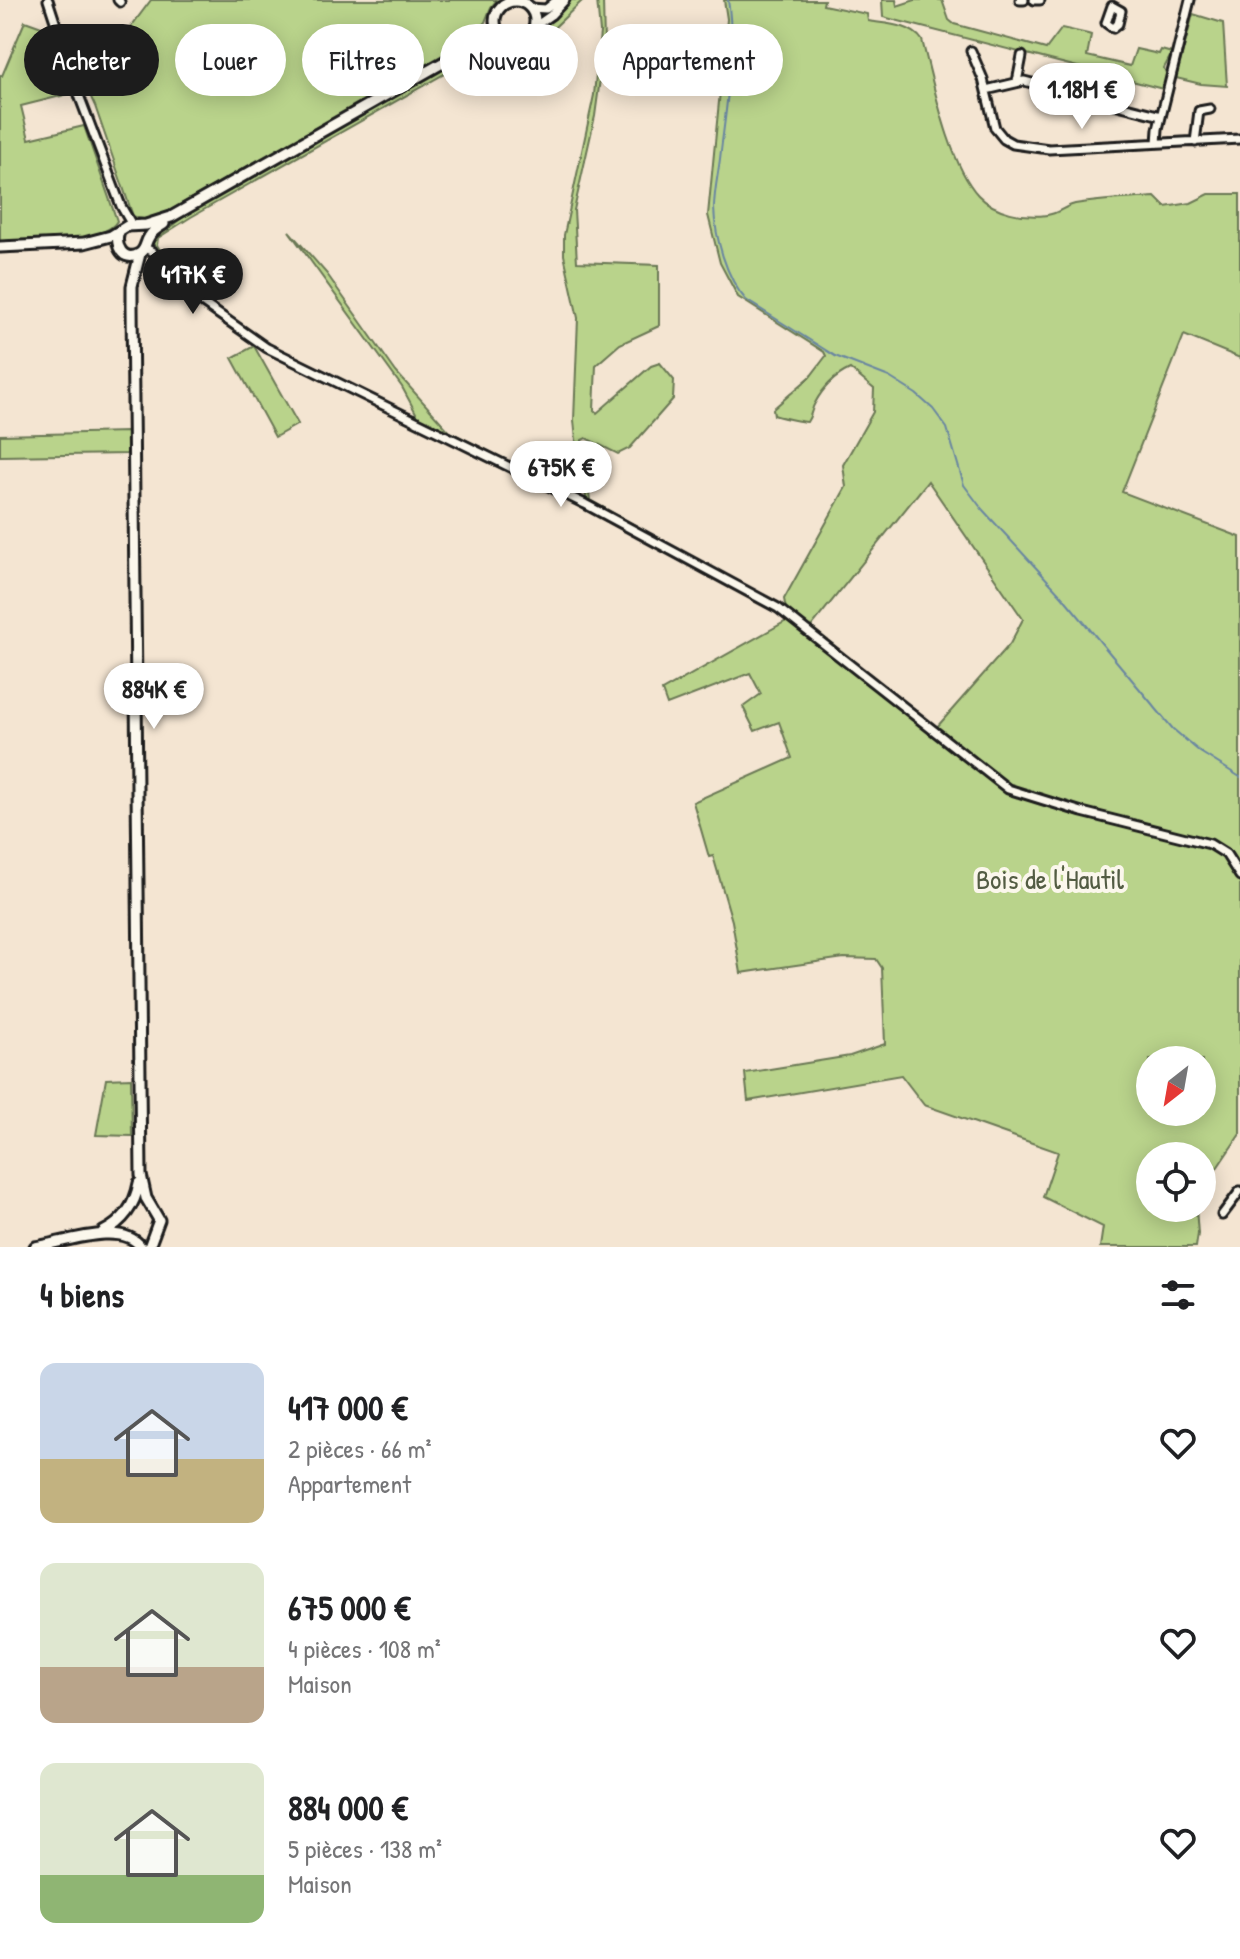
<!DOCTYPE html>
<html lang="fr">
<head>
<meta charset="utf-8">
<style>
  body { margin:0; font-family:"Patrick Hand",sans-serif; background:#f2f2f2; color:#202124; height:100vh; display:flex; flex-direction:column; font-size:30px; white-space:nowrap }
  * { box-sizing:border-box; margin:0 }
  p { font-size:26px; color:#757577 }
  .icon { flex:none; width:44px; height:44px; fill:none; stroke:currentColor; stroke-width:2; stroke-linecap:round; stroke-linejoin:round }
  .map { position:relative; height:1247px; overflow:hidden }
  .panel { display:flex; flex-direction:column; background:#fff; flex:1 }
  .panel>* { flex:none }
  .top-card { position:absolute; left:24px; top:24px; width:800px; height:72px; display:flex; gap:16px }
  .needle { width:52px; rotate:211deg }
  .controls { position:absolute; left:1136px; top:1046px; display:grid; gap:16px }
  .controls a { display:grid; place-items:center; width:80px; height:80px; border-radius:50%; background:#fff; box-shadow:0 4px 20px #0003; font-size:40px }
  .price { position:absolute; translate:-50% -68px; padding:0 18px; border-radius:28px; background:#fff; color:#222; font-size:26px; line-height:52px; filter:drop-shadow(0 2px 4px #0008) }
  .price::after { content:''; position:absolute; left:50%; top:48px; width:24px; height:18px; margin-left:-12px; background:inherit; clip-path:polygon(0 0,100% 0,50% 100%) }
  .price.active { background:#1c1c1c; color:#fff }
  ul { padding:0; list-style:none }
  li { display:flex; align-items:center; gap:24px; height:200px; padding:0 40px }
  li span { display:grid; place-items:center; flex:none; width:224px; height:160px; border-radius:16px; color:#555 }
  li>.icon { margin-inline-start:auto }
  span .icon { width:96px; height:96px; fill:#fffc; stroke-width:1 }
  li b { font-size:34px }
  h2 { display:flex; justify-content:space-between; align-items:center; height:96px; padding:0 40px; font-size:34px }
  .chip { padding:0 28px; border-radius:36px; background:#fff; box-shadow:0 4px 20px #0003; font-size:28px; line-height:72px }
  .chip.active { background:#1c1c1c; color:#fff }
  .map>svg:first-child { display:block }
</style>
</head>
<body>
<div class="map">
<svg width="1240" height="1247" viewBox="0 0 1240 1247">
  <rect width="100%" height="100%" fill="#f4e5d2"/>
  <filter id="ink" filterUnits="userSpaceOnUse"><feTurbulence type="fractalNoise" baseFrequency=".0125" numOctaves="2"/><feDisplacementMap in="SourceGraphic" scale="16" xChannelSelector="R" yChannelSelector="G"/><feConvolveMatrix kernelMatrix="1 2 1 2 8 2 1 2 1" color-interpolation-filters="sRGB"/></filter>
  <g filter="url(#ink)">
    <path fill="#b9d38b" stroke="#6a7854" stroke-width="2" fill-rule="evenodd" d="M151,0h346l-6,7 -8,20 -25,19 -289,165c-12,6 -23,12 -36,5l-38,-110 -11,-24 34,-38z
      M567,0h16c-11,10 -48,49 -59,50 -13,3 -25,-3 -39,1l-294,166 -33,21 -1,7 20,33 82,59 38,24 118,54 1,-2 -14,-26 -113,-156 38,43 69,98 54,60 129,64 2,-5 -7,-71 4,-102 -14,-63v-20l30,-140 6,-63 -3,-32h6l1,45 -3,27 -6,44 -21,94 3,52 82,3v61l-39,18 -24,21 -2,45 3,3 54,-47 9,-3 14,17 -1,19 -43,49 -12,6 -32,-16 -4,2 8,60 189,105 -188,-100 -5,-7 -1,-15 -3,1 -2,14 -298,-144 -103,-70 -26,-41 5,-7 37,-28 283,-160c23,-10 28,2 44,-3 9,-3 35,-36 45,-45z
      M724,0h100l-1,5 44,9 1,7c18,3 43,3 54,19 11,42 27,124 56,155 17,18 46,23 69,20 11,-1 18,-9 28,-11 26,-5 54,-5 80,-7l10,10 26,-4 18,-9h31v164l-56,-23 -62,157 118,45v597l-38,56v-34h-52v52h46l2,26 -2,13h-96l3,-20 -60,-30 15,-45 -134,-47 -23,-30 -153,26 -3,-28 105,-17 35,-12 -3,-76 -6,-9 -32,-1 -103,15 -9,-52 -19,-65 -4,1 -16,-55 99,-44 -13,-36 -24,9 -12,-24 18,-13 -11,-21 -83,32 -5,-14 126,-71 -4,-21 62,-112 -3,-22 30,-53 1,-23 -24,-20c-15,7 -27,19 -35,34 -4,6 -3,12 -8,19 -4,0 -29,-5 -33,-7l-1,-6 37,-32 16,-21 -2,-4 -86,-55 -18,-34 -12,-48 19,-196zM928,481l95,138 -13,25 -74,84 -125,-101zM1150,1060h52v52h-52z
      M882,0h14l1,6 18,-6h27l7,20 5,4 92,25 16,-21 26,6 3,1 -4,21 43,10 6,-17 23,5 2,-4 11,3 -8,15 3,8 -4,13 -280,-72z
      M1193,14l30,9 4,63 -26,-2 -25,-6z
      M25,21l28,10 20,55v7l-52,13 8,33 55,-13 33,95c-13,23 -92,21 -117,20v-166l2,1z
      M254,346l44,78 -23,13 -43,-79z
      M127,432l1,22 -128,2v-21z
      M131,1078l1,58 -36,-1 10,-56z"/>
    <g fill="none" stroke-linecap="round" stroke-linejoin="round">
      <path stroke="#6986a1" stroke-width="2" d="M728,0c8,52 -2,107 -8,159 -2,16 -6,33 -6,49 1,29 12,70 32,92l89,56 54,21 27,17 17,15 14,19 17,57 18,24 80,87 111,133 27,23 40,25"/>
      <defs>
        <path id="minor" d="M48,0l32,98 41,108 11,19
          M118,0l2,2
          M1020,0h4
          M1034,0h6
          M1112,6l9,5 -3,13 -5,4 -7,-5z
          M530,8l16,1 11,-9
          M534,27l17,-12 14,-15
          M971,51l12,28 12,49 9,11 9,5 36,5 191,-10
          M1017,82l5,-26
          M986,90l38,-9 137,35
          M1195,142l4,-31 11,-2
          M1157,143l1,-14 32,-129
          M145,248l8,4 24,33 90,63 318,156 193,104 230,181 74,23 128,32 16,10 14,22
          M1222,1215l18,-24"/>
        <path id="major" d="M495 21a20 20 0 1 1 40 0a20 20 0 1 1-40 0Z
          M119,232c-5,13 4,31 20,22 7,-4 6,-11 10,-17 3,-6 10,-10 15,-13
          M0,247l84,-4 27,-7 16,-10 19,-1 25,-8 289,-164 26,-12 18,-3
          M140,254l-8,32v20l9,869 5,23 13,22 -10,27
          M103,1232c20,-10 32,-27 36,-49
          M35,1247c28,-4 87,-27 106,0"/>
      </defs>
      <use href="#minor" stroke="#1c1c1c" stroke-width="13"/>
      <use href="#major" stroke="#1c1c1c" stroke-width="15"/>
      <use href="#minor" stroke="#fbf7ec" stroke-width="7"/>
      <use href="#major" stroke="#fbf7ec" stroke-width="9"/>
    </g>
  </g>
  <g text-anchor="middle" stroke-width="8" stroke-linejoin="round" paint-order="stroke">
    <g font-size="28" fill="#535c43" stroke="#fbf7ec">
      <text x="1050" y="889">Bois de l'Hautil</text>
    </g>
  </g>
</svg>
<div class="controls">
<a><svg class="needle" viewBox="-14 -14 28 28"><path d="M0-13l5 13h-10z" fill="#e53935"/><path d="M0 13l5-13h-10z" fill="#757577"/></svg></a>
<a><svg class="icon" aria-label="locate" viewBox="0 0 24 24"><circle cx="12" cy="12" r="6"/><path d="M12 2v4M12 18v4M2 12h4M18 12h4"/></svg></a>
</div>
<b class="price" style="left:1082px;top:131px">1.18M €</b>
<b class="price active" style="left:193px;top:316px">417K €</b>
<b class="price" style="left:561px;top:509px">675K €</b>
<b class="price" style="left:154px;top:731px">884K €</b>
<div class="top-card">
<a class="chip active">Acheter</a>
<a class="chip">Louer</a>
<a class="chip">Filtres</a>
<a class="chip">Nouveau</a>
<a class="chip">Appartement</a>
</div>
</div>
<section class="panel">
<h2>4 biens<svg class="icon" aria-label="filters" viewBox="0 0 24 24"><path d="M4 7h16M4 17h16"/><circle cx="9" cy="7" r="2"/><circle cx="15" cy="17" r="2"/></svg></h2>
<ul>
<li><span style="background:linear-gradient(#c9d6e8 60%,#c2b280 0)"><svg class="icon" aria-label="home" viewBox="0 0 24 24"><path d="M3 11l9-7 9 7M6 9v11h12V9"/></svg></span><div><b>417 000 €</b><p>2 pièces · 66 m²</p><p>Appartement</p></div><svg class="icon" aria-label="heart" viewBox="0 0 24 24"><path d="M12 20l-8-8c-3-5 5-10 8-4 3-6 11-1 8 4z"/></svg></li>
<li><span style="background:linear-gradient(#dfe7d0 65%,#b9a48a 0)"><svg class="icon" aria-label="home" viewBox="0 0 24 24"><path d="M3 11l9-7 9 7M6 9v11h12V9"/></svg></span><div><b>675 000 €</b><p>4 pièces · 108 m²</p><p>Maison</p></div><svg class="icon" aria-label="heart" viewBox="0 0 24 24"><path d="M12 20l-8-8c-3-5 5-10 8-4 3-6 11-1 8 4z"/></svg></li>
<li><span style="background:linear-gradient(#dfe7d0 70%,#8fb573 0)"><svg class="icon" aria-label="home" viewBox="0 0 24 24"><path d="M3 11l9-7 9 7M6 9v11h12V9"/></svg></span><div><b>884 000 €</b><p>5 pièces · 138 m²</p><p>Maison</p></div><svg class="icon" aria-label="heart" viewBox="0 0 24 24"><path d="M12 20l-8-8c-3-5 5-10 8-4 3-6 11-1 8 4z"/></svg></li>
</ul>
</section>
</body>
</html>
